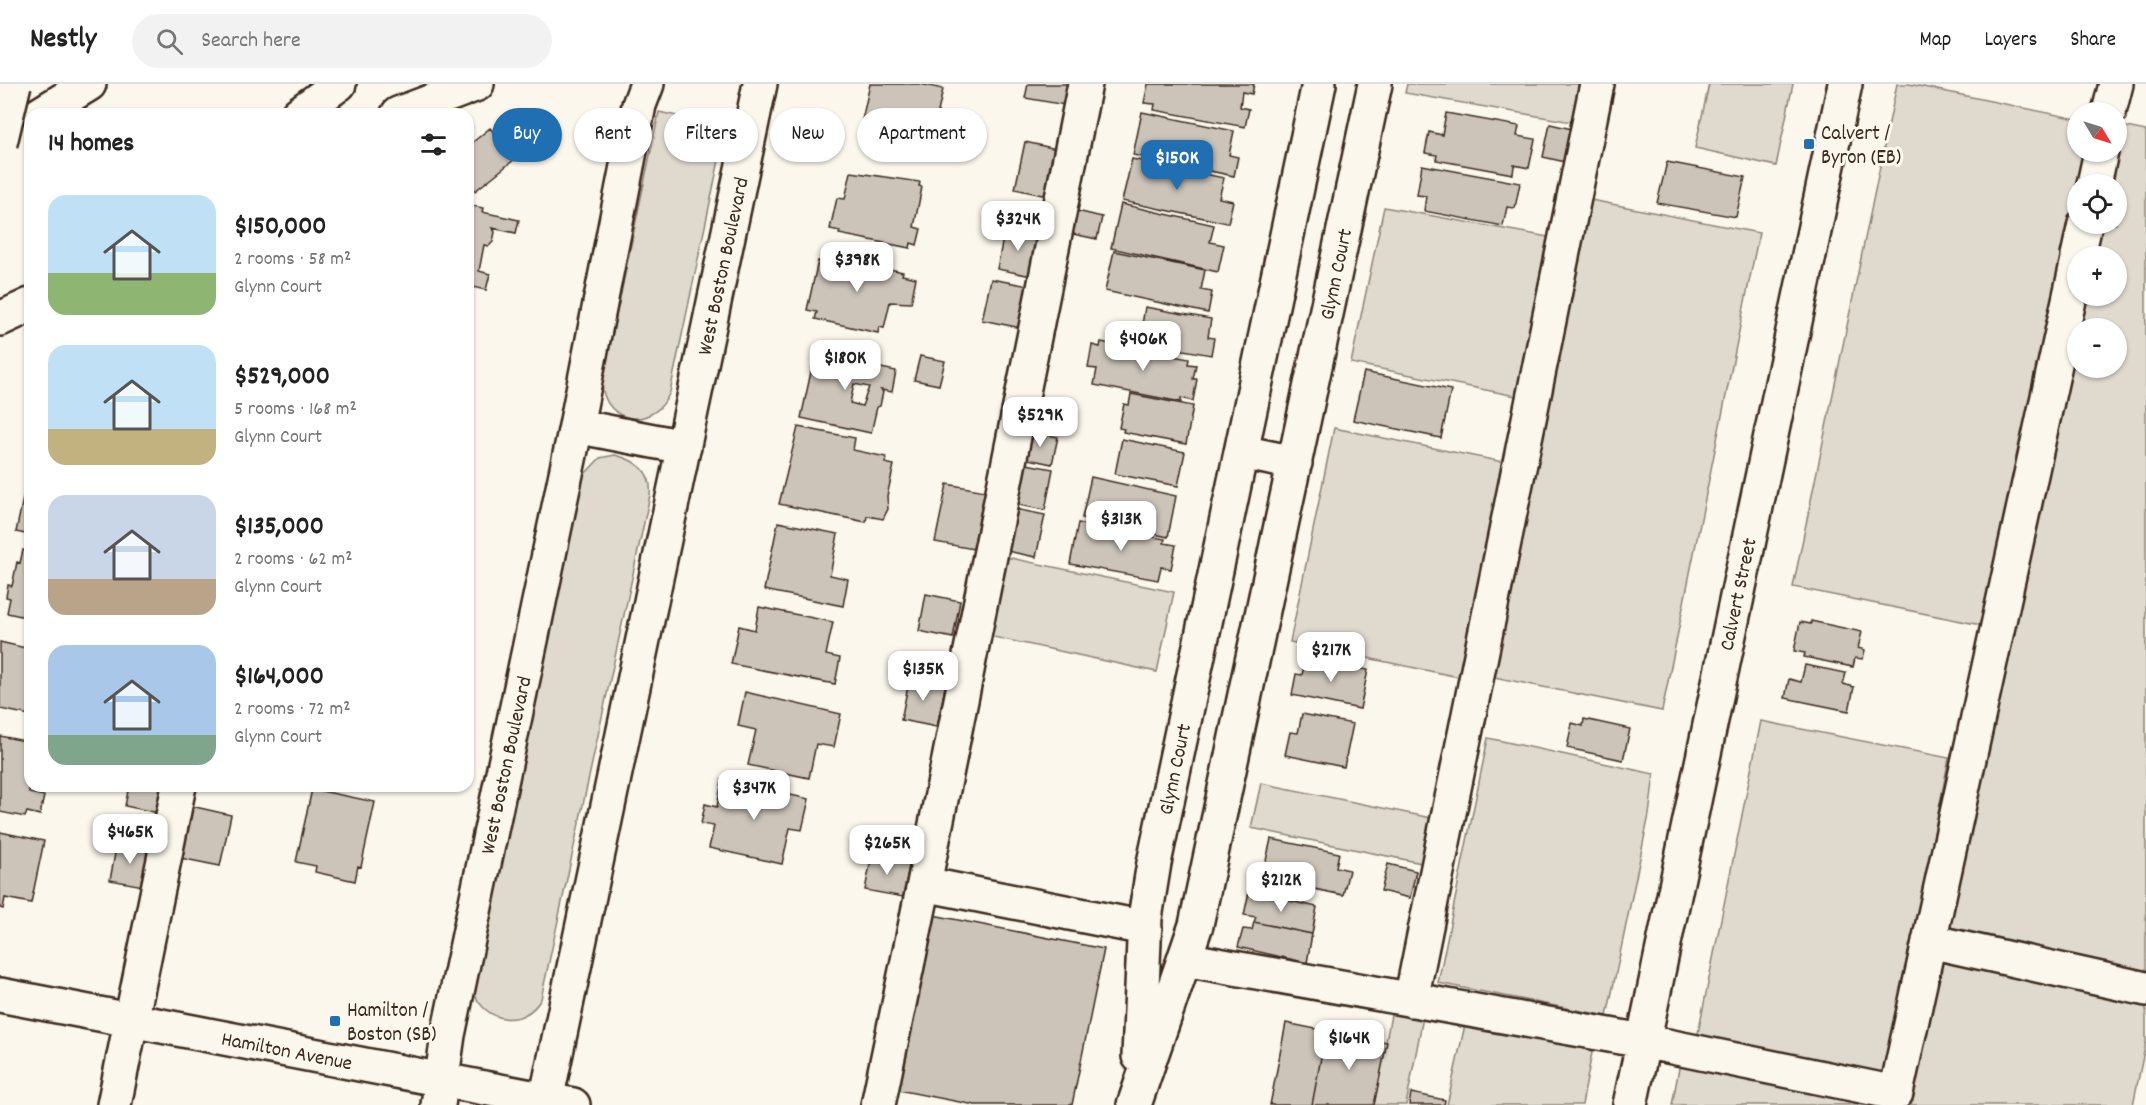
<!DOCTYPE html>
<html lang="en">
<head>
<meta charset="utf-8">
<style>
  body { margin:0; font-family:Dekko,sans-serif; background:#f2f2f2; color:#222; height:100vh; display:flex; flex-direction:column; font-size:22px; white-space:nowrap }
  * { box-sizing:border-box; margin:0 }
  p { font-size:20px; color:#767676 }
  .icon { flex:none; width:33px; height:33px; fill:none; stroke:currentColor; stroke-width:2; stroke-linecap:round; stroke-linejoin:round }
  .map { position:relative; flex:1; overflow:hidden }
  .sheet { position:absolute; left:24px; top:24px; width:450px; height:684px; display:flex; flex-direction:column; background:#fff; border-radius:18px; box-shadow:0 2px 4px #0004 }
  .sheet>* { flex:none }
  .hud { position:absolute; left:492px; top:24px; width:570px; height:54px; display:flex; gap:12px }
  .needle { width:39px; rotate:128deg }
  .fabs { position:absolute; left:2067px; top:18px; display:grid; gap:12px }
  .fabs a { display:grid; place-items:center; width:60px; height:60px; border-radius:50%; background:#fff; box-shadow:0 2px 4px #0004; font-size:30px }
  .price { position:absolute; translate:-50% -51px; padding:0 14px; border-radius:12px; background:#fff; color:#222; font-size:20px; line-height:39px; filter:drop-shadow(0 2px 3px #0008) }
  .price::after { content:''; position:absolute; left:50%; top:36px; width:18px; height:14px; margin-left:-9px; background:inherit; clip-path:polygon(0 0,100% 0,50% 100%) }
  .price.active { background:#1f6fb2; color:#fff }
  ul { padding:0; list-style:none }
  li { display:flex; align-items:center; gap:18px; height:150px; padding:0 24px }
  li span { display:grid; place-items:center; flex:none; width:168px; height:120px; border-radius:18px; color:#555 }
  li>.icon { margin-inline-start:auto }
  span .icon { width:72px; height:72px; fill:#fffc; stroke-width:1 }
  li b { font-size:26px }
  h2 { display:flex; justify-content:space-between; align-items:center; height:72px; padding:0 24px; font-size:26px }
  .chip { padding:0 21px; border-radius:27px; background:#fff; box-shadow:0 2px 4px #0004; font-size:21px; line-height:54px }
  .chip.active { background:#1f6fb2; color:#fff }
  header { display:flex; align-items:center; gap:36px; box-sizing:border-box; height:84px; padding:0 30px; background:#fff; border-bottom:2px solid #e0e0e0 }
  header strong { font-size:28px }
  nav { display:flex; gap:33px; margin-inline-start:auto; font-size:21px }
  .search { width:420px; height:54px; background:#f2f2f2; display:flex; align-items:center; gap:15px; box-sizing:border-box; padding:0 21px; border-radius:33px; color:#767676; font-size:22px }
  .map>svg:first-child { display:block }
</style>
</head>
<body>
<header>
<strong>Nestly</strong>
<div class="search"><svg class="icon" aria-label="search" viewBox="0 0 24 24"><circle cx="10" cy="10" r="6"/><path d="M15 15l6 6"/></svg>Search here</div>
<nav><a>Map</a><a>Layers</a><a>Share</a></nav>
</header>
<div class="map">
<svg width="2146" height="1021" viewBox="0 0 2146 1021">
  <rect width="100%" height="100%" fill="#fbf7ec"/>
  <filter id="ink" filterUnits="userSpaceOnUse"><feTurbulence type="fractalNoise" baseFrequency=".0167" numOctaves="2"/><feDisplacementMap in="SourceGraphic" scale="12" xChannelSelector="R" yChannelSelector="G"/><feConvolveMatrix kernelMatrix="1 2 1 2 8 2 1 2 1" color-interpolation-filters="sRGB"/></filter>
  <g filter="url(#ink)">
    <path fill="#dfd9ce" stroke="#8d8276" stroke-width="1.5" fill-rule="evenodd" d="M1407,0h183l-7,40 -178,-31z
      M1709,0h84l-17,82 -81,-18z
      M1897,0h12l168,35 1,33h6l-98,474 -193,-39z
      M659,28l67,15 -56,265c-16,39 -66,33 -68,-9z
      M2117,41l29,6v840l-199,-41 132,-634h37v-40h-29l7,-32h22v-40h-14l14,-32zM2078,244h38v40h-38z
      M1586,115l173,34 -97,478 -173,-35z
      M1384,123l181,33 -29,160 -185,-37z
      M1334,344l189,38 -45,215 -188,-39z
      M615,371c20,5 38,16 35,40l-109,504c-18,30 -56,24 -68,-8l109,-514 18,-19z
      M1001,472l173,36 -17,80 -173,-37z
      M1761,637l188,37 -63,317 -189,-37z
      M1488,654l166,36 -5,41 -42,201 -169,-33z
      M1261,699l190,39 -10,45 -190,-39z
      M1935,870l211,43v45l-13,63h-229z
      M1393,920l31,8 -18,93h-32z
      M1467,932l127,26 -12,63h-135z
      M1681,974l204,47h-213z"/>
    <path fill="#ccc4b9" stroke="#3b2a1e" stroke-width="1.5" fill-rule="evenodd" d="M870,0h50l23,5 -8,37 -12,-2 -5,22 -59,-12z
      M1028,0h41l-4,21 -40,-7z
      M1148,0h106l-2,10 -10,-2 -2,15 9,2 -4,18 -91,-17 1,-6 -11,-1z
      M1142,28l92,19 -5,24 9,2 -4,19 -101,-21z
      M1446,29l73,13 -2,10 18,3 -6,29 -15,-3 -1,9 -77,-14 1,-5 -12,-2 4,-21 13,3z
      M1550,40l31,7 -7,33 -31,-7z
      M490,44l25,31 -40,32 -7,-9v-36z
      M1025,58l32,7 -10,47 -32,-7z
      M1132,75l92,19 -5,20 14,3 -5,22 -106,-22z
      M1667,78l78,15 -9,40 -79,-14z
      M1422,81l98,18 -5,25 -8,-1 -4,19 -79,-15 2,-15 -9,-1z
      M851,88l69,10 -1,4 3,1 -8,40 7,2 -4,16 -6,-2 -1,5 -71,-14 1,-3 -10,-2 7,-31 8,1z
      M1121,120l93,21 -4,17 14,3 -6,27 -107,-24z
      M468,121l15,3 -1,4 37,8 -3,13 -24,-5 3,4 -2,10 -4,4 -5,-1 -5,26 11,3 -4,16 -18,-4z
      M1073,126l29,7 -5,22 -29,-6z
      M1005,144l35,7 -8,41 -35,-7z
      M1114,167l91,19 -4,20 11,2 -4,21 -103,-22z
      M833,172l70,16 -1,3 14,3 -5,25 -21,-1 -6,26 -5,-1 -1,6 -63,-14 2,-7 -10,-2 11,-49 13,3z
      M991,195l38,7 -8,42 -39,-8z
      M1145,223l66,12 -3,18 6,1 -3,17 -72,-13z
      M1101,258l88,17 -1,5 8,1 -3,14h4l-4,22 -12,-3v4l-87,-17 3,-16 -9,-1 4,-23 8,2z
      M816,265l51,10 -1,6 30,6 -4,21 -11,-2 2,2 -3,14 -3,1 -6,26 -70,-15zM854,300l15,3 -7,19 -12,-3z
      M920,272l25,5 -6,24 -25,-5z
      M1364,288l87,18 -10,48 -88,-18z
      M1131,310l62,12 -7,38 -63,-12 1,-3 -5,-1 5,-24 5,1z
      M798,343l57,11 -2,12 33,7 -1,6 9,2 -7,31 1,13 -5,10 -16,-3 -1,6 -87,-18z
      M1029,347l29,6 -6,27 -29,-6z
      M1122,355l63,13 -7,34 -63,-12z
      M1021,379l32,6 -8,41 -32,-6z
      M30,381v70l-14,-3z
      M1091,393l85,19 -8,41 -86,-19z
      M947,400l38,7 -12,58 -38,-7z
      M1010,424l35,7 -9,42 -34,-7z
      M778,438l60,12 -8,41 18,4 -5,27 -79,-16z
      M1078,439l87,16 -1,4 12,2 -5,24 -10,-2 -3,13 -88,-16z
      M23,466l7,2v66l-23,-5 3,-15 -4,-1 2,-12 4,1 5,-24 3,1z
      M926,510l34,7 -7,37 -34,-7z
      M759,523l74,15 -7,33 14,3 -5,26 -104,-20 8,-38 16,4z
      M1811,537l51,11 -4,16 7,2 -2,9 -8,-1 -2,9 -49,-10 1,-4 -11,-2 6,-29 11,2z
      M0,558l30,7v66l-30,-6z
      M1306,574l62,12 -8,39 -68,-14 4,-21 6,1z
      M1805,581l41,8 -3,11 11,3 -5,24 -64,-13 4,-19 12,3z
      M910,592l36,7 -9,44 -36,-7z
      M745,608l96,22 -7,33 -18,-3 -7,34 -61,-13 8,-35 -18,-4z
      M1302,630l51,10 -9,43 -59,-12 5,-23 8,1z
      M1584,635l46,10 -7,31 -56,-12 5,-25 11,3z
      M0,652l30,6 -1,51 15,3 -4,19 -13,-3 -2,5 -25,-5z
      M722,696l87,19 -7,31 -12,-2 -8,36 -73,-16 5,-22 -13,-2 4,-20 12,3z
      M129,702h36l-6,27 -34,-7z
      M312,705l63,13 -14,65 -3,-1 -3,15 -40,-9 1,-6 -20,-4z
      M191,722l40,9 -11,51 -40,-8z
      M0,748l44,9 -13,62 -26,-5 -2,11 -3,-1z
      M1271,755l68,14 -3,14 13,3 -6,25 -81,-17z
      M117,759l33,7 -7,36 -33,-6z
      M872,771l38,7 -7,35 -38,-7z
      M1388,780l28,7 -6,27 -29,-7z
      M1249,808l68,15 -5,27 -58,-12 2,-5 -12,-2z
      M933,831l171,34 -32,156h-97l-77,-15z
      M1254,838l58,12 -5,29 -69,-16 5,-18 9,1z
      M1286,939l40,8 -14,74h-42z
      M1326,947l61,11 -13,63h-62z
      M1411,1009l34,7 -1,5h-35z"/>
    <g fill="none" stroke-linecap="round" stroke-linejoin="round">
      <defs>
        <path id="minor" d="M2109,28l7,-28
          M398,30l79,-30
          M2094,100l7,-32
          M2078,172l7,-32
          M0,235l30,-14
          M576,342l108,21
          M1241,368l54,11
          M924,800l161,-800
          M1929,857l217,48
          M1184,875l459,82 253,52 182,-834
          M1411,916l186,-916
          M1139,972l6,-138 9,-55 165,-779
          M114,1021l65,-319
          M438,1021l10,-70 128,-609 63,-321 8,-21
          M545,1021l215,-1021
          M878,1021l46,-221 221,44
          M1134,1021l62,-180 179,-841
          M1630,1021l215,-1021"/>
        <path id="major" d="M0,911l573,110"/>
        <path id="highway" d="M40,30l49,-30
          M298,30l41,-30"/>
      </defs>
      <use href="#minor" stroke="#3b2a1e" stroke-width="38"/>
      <use href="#major" stroke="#3b2a1e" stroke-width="38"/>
      <use href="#highway" stroke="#3b2a1e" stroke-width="38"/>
      <use href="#minor" stroke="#fbf7ec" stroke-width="33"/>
      <use href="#major" stroke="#fbf7ec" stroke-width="33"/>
      <use href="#highway" stroke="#fbf7ec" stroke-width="33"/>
      <defs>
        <path id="minor-bridge" d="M0,59l14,-59"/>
      </defs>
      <use href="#minor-bridge" stroke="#3b2a1e" stroke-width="38" stroke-linecap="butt"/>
      <use href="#minor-bridge" stroke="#fbf7ec" stroke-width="33"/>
    </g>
  </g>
  <g fill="#1f6fb2" stroke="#fbf7ec" stroke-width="2">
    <rect x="1803" y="54" width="12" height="12" rx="3"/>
    <rect x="329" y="931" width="12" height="12" rx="3"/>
  </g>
  <g text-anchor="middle" stroke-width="6" stroke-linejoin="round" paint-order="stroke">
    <g font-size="21" fill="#3b2a1e" stroke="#fbf7ec" text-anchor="start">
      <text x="1821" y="55">Calvert /<tspan x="1821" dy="24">Byron (EB)</tspan></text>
      <text x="347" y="932">Hamilton /<tspan x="347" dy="24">Boston (SB)</tspan></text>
    </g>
    <g font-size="21" fill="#3b2a1e" stroke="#fbf7ec">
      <text transform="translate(722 182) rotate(-78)" y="7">West Boston Boulevard</text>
      <text transform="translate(1335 190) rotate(-78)" y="7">Glynn Court</text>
      <text transform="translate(1737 510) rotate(-78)" y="7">Calvert Street</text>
      <text transform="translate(505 681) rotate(-78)" y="7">West Boston Boulevard</text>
      <text transform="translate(1174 685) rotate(-78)" y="7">Glynn Court</text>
      <text transform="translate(287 966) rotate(11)" y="7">Hamilton Avenue</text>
    </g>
  </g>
</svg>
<div class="fabs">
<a><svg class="needle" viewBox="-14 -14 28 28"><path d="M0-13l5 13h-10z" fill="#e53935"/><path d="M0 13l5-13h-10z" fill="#767676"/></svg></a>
<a><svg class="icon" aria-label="locate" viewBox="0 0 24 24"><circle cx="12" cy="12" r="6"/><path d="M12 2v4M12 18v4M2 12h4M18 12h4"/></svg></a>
<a>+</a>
<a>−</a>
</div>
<b class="price active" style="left:1177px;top:107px">$150K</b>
<b class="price" style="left:1018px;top:168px">$324K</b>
<b class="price" style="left:857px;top:209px">$398K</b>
<b class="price" style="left:1143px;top:288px">$406K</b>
<b class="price" style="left:845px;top:307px">$180K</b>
<b class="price" style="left:1040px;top:364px">$529K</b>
<b class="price" style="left:1121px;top:468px">$313K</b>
<b class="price" style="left:1331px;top:599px">$217K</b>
<b class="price" style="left:923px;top:618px">$135K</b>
<b class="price" style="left:754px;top:737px">$347K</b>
<b class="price" style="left:130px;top:781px">$465K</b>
<b class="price" style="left:887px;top:792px">$265K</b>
<b class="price" style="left:1281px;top:829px">$212K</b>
<b class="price" style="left:1349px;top:987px">$164K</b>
<div class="hud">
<a class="chip active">Buy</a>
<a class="chip">Rent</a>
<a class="chip">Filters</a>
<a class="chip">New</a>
<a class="chip">Apartment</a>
</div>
<section class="sheet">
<h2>14 homes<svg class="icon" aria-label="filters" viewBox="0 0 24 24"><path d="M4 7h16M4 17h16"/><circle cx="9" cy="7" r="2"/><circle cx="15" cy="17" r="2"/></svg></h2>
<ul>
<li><span style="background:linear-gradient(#bfe0f5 65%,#8fb573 0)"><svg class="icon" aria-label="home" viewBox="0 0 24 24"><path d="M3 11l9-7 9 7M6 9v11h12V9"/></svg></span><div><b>$150,000</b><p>2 rooms · 58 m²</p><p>Glynn Court</p></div></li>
<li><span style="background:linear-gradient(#bfe0f5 70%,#c2b280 0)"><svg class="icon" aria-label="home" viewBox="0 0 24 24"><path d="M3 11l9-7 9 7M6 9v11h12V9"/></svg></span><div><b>$529,000</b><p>5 rooms · 168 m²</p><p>Glynn Court</p></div></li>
<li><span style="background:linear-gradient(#c9d6e8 70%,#b9a48a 0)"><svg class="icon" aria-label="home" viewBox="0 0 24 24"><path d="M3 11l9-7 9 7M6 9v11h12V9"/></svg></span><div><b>$135,000</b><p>2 rooms · 62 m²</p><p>Glynn Court</p></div></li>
<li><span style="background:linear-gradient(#a9c7e8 75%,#7fa58c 0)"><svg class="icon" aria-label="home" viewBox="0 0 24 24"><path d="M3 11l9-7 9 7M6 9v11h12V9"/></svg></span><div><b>$164,000</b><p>2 rooms · 72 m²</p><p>Glynn Court</p></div></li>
</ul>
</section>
</div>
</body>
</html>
